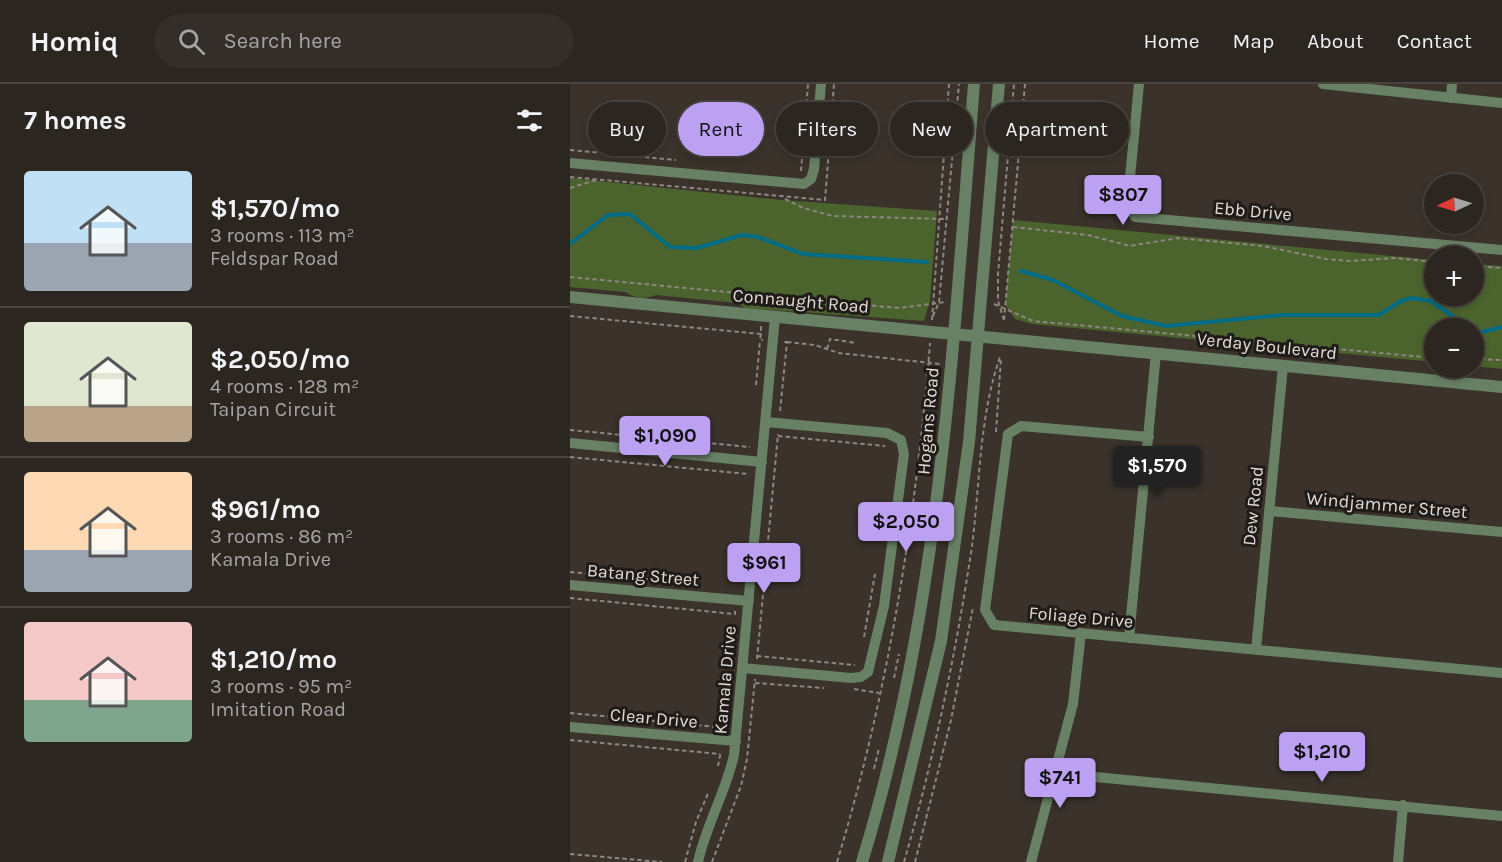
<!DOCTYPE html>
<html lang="en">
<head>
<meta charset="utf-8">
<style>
  body { margin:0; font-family:Karla,sans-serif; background:#342e29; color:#f1f3f6; height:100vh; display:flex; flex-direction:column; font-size:22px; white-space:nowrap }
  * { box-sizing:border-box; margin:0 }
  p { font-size:20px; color:#a6a5a5 }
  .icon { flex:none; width:33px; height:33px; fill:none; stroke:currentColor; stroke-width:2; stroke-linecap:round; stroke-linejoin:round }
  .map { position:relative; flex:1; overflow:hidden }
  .details { display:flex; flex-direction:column; background:#2c2620; width:570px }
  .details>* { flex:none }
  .guide { position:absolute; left:18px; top:18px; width:570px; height:54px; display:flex; gap:12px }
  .needle { width:39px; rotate:266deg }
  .buttons { position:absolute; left:854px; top:90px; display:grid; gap:12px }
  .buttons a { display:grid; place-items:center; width:60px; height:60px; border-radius:50%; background:#2c2620; box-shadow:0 3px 9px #0003,0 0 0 2px #48433e; font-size:30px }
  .price { position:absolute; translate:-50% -51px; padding:0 14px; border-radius:6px; background:#bca0f2; color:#111; font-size:20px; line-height:39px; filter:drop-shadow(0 2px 3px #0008) }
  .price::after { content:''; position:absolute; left:50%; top:36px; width:18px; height:14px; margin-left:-9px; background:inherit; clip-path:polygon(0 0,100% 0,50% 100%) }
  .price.active { background:#222; color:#fff }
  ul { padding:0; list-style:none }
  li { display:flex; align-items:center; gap:18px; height:150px; padding:0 24px }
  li+li { border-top:2px solid #48433e }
  li span { display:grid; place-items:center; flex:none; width:168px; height:120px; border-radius:6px; color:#555 }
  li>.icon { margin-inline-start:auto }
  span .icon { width:72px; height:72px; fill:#fffc; stroke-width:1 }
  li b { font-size:26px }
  h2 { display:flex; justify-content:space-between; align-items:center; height:72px; padding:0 24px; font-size:26px }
  .pill { padding:0 21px; border-radius:27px; background:#2c2620; box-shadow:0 3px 9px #0003,0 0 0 2px #48433e; font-size:21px; line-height:54px }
  .pill.active { background:#bca0f2; color:#111 }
  header { display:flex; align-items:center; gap:36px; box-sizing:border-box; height:84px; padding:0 30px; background:#2c2620; border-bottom:2px solid #48433e }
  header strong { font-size:28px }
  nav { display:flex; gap:33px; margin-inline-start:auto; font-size:21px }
  .search { width:420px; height:54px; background:#342e29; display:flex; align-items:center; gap:15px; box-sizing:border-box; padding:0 21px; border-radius:33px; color:#a6a5a5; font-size:22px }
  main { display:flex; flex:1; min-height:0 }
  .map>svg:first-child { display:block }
</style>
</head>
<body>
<header>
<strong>Homiq</strong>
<div class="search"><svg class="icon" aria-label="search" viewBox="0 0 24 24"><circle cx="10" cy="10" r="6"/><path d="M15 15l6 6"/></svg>Search here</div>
<nav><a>Home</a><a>Map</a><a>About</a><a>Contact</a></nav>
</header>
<main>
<section class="details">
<h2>7 homes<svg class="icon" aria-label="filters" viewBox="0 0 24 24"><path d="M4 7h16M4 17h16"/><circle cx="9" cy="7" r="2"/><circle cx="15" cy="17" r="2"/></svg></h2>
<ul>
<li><span style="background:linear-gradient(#bfe0f5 60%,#9aa5b1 0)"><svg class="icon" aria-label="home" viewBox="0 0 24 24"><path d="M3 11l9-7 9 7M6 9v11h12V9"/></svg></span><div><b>$1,570/mo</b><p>3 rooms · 113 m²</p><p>Feldspar Road</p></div></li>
<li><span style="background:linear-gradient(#dfe7d0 70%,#b9a48a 0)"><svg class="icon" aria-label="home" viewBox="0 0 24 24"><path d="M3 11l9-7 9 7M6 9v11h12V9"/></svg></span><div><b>$2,050/mo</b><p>4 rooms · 128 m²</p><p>Taipan Circuit</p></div></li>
<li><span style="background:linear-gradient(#ffd9b3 65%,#9aa5b1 0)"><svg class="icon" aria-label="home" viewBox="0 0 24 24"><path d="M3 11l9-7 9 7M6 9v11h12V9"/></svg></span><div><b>$961/mo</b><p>3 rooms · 86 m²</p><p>Kamala Drive</p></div></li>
<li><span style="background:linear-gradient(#f6c9c9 65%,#7fa58c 0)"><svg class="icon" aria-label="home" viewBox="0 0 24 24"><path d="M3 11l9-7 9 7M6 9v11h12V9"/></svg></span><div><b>$1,210/mo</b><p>3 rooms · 95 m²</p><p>Imitation Road</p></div></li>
</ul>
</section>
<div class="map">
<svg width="932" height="778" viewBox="0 0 932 778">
  <rect width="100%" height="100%" fill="#3a322b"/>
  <path fill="#4b632d" d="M0,94l212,22 155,11 -7,90 -6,20 -179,-13 -8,-5 -81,-8c-11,4 -21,4 -31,-3l-55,-5z
    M443,136l421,40v36h39v-32l29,2v103l-29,-3v-38h-39v34l-402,-38 -17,-5 -10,-14z"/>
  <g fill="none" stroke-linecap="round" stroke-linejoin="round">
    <path stroke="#006c85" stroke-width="4" d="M0,160l38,-29 22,-1 40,33 27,1 45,-13 16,2 45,17 124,8
      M451,187l32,9 69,36 44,10 116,-11h97l22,-14 11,-3 19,3 38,27
      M903,246l9,2 20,-5"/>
    <path stroke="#8d8681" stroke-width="2" stroke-dasharray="4.5 3" stroke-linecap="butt" d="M0,66l106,10
      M231,87l7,-87
      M0,93l255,23 9,-116
      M0,104l26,-8
      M215,115l18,9 30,8 111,3
      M443,143l75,8 42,11 48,-8 85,8 63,13 24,2 46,-3 38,4
      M903,182l29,2
      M0,193l168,16 18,9
      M198,219l20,-5 111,10 47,-6
      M424,220l39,17 401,37
      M0,232l191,18v-8
      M363,232l6,-14 20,-218
      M362,236l17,-236
      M434,236l-6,-19v-27l16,-190
      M434,236l21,-236
      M191,250l-1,6h3
      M217,258l28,3 24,8 101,11
      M257,265l3,-10 26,4
      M903,275l29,1
      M359,277l5,38
      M186,301l4,-45
      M210,327l7,-69h-4
      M0,346l180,17
      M426,348l5,-74
      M208,352l107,10
      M0,373l178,17
      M0,488l129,12
      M0,514l165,16v-3
      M294,553l11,-63
      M187,572l98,9
      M187,575l21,-225
      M324,594l5,-24
      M185,599l69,5
      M284,605l25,4
      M0,629l147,14
      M0,656l150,14
      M148,682l3,-15
      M304,685l5,-21
      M0,770l92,8
      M115,778l11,-40 13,-31
      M142,778l29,-76 6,-27 8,-80
      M267,778c51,-168 79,-344 93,-519
      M334,778c30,-104 52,-209 68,-316 8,-62 7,-129 28,-189
      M345,778l36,-142 22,-113"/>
    <path stroke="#688165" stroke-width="10" d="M569,0l-11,114 7,19 367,33
      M753,0l179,19
      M881,14l1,-14
      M0,79l234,21 7,-5 3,-10 7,-85
      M579,353l-128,-11 -13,8 -23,176 9,15 508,48
      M0,359l192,19
      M699,427l233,21
      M0,501l179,16
      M559,554l27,-285
      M686,566l27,-284
      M173,584l108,10 10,-1 7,-5 16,-66 20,-152 -3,-14 -14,-7 -121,-11
      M0,643l166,14
      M484,689l448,43
      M128,778c8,-37 28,-70 36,-107l41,-438
      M461,778l42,-158 8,-71
      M828,778l5,-57"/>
    <path stroke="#688165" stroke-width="12" d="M0,213l932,90
      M292,778c78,-253 91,-516 112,-778
      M318,778l53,-221 28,-199 30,-358"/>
  </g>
  <g text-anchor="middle" stroke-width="6" stroke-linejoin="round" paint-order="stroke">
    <g font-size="18" fill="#e1dbd7" stroke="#1e1b18">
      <text transform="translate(683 127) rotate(5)" y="6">Ebb Drive</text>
      <text transform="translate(231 217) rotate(5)" y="6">Connaught Road</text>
      <text transform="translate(697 262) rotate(6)" y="6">Verday Boulevard</text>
      <text transform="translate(358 337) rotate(-85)" y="6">Hogans Road</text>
      <text transform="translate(817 421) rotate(5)" y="6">Windjammer Street</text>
      <text transform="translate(683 422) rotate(-84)" y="6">Dew Road</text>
      <text transform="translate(73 491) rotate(5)" y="6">Batang Street</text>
      <text transform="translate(511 533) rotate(5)" y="6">Foliage Drive</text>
      <text transform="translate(155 596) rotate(-85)" y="6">Kamala Drive</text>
      <text transform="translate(84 634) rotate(5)" y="6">Clear Drive</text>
    </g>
  </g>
</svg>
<div class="buttons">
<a><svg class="needle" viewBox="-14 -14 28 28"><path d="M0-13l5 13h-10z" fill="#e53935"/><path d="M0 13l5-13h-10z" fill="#a6a5a5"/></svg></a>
<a>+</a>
<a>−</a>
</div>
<b class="price" style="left:553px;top:142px">$807</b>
<b class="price" style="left:95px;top:383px">$1,090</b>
<b class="price active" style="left:587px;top:413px">$1,570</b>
<b class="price" style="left:336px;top:469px">$2,050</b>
<b class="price" style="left:194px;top:510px">$961</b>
<b class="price" style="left:752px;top:699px">$1,210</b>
<b class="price" style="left:490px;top:725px">$741</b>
<div class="guide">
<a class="pill">Buy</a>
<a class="pill active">Rent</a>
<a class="pill">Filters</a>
<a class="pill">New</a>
<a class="pill">Apartment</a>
</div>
</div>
</main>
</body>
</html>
